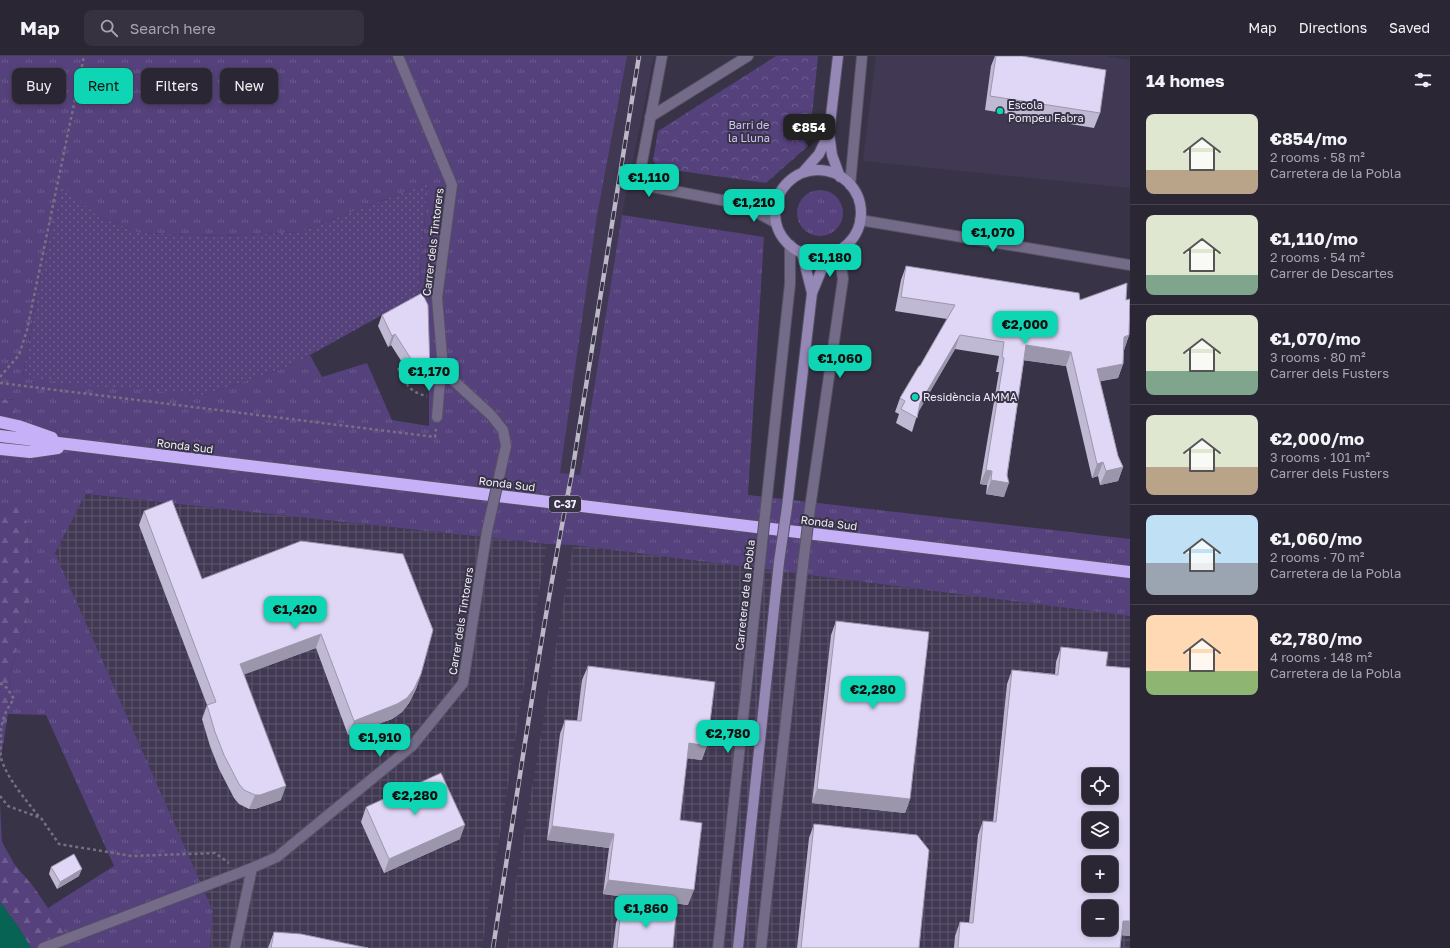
<!DOCTYPE html>
<html lang="en">
<head>
<meta charset="utf-8">
<style>
  body { margin:0; font-family:"Golos Text",sans-serif; background:#363240; color:#f1f3f6; height:100vh; display:flex; flex-direction:column; font-size:15px; white-space:nowrap }
  * { box-sizing:border-box; margin:0 }
  p { font-size:13px; color:#a5a5ac }
  .icon { flex:none; width:22px; height:22px; fill:none; stroke:currentColor; stroke-width:2; stroke-linecap:round; stroke-linejoin:round }
  .map { position:relative; flex:1; overflow:hidden }
  .side { display:flex; flex-direction:column; background:#2a2634; width:320px }
  .side>* { flex:none }
  .banner { position:absolute; left:12px; top:12px; width:380px; height:36px; display:flex; gap:8px }
  .buttons { position:absolute; left:1082px; top:712px; display:grid; gap:8px }
  .buttons a { display:grid; place-items:center; width:36px; height:36px; border-radius:8px; background:#2a2634; box-shadow:0 2px 6px #0003,0 0 0 1px #46434f; font-size:20px }
  .price { position:absolute; translate:-50% -34px; padding:0 9px; border-radius:8px; background:#0ed5b4; color:#111; font-size:13px; line-height:26px; filter:drop-shadow(0 1px 2px #0008) }
  .price::after { content:''; position:absolute; left:50%; top:24px; width:12px; height:9px; margin-left:-6px; background:inherit; clip-path:polygon(0 0,100% 0,50% 100%) }
  .price.selected { background:#222; color:#fff }
  ul { padding:0; list-style:none }
  li { display:flex; align-items:center; gap:12px; height:100px; padding:0 16px }
  li+li { border-top:1px solid #46434f }
  li span { display:grid; place-items:center; flex:none; width:112px; height:80px; border-radius:8px; color:#555 }
  li>.icon { margin-inline-start:auto }
  span .icon { width:48px; height:48px; fill:#fffc; stroke-width:1 }
  li b { font-size:17px }
  h2 { display:flex; justify-content:space-between; align-items:center; height:48px; padding:0 16px; font-size:17px }
  .tag { padding:0 14px; border-radius:8px; background:#2a2634; box-shadow:0 2px 6px #0003,0 0 0 1px #46434f; font-size:14px; line-height:36px }
  .tag.selected { background:#0ed5b4; color:#111 }
  header { display:flex; align-items:center; gap:24px; box-sizing:border-box; height:56px; padding:0 20px; background:#2a2634; border-bottom:1px solid #46434f }
  header strong { font-size:19px }
  nav { display:flex; gap:22px; margin-inline-start:auto; font-size:14px }
  .search { width:280px; height:36px; background:#363240; display:flex; align-items:center; gap:10px; box-sizing:border-box; padding:0 14px; border-radius:8px; color:#a5a5ac; font-size:15px }
  main { display:flex; flex:1; min-height:0 }
  .map>svg:first-child { display:block }
</style>
</head>
<body>
<header>
<strong>Map</strong>
<div class="search"><svg class="icon" aria-label="search" viewBox="0 0 24 24"><circle cx="10" cy="10" r="6"/><path d="M15 15l6 6"/></svg>Search here</div>
<nav><a>Map</a><a>Directions</a><a>Saved</a></nav>
</header>
<main>
<div class="map">
<svg width="1130" height="892" viewBox="0 0 1130 892">
  <defs>
    <pattern id="industrial-grid" width="8" height="8" patternUnits="userSpaceOnUse"><rect width="8" height="8" fill="#413953"/><path d="M0 4h8M4 0v8" fill="none" stroke="#5d566d"/></pattern>
    <pattern id="grass-tufts" width="24" height="20" patternUnits="userSpaceOnUse"><rect width="24" height="20" fill="#55417c"/><path d="M3 7l-1-3M5 7V3M7 7l1-3M15 17l-1-3M17 17v-4M19 17l1-3" fill="none" stroke="#6e5d90"/></pattern>
    <pattern id="forest-firs" width="22" height="20" patternUnits="userSpaceOnUse"><rect width="22" height="20" fill="#55417c"/><path d="M5 1l3.5 6h-7zM16 11l3.5 6h-7z" fill="#6e5d90"/></pattern>
    <pattern id="park-crowns" width="20" height="18" patternUnits="userSpaceOnUse"><rect width="20" height="18" fill="#55417c"/><path d="M2 6a3 3 0 1 1 6 0M12 15a3 3 0 1 1 6 0" fill="none" stroke="#6e5d90"/></pattern>
    <pattern id="garden-dots" width="8" height="8" patternUnits="userSpaceOnUse"><rect width="8" height="8" fill="#55417c"/><path d="M2 2h.1M6 6h.1" fill="none" stroke="#6e5d90" stroke-width="1.8" stroke-linecap="round"/></pattern>
  </defs>
  <rect width="100%" height="100%" fill="#383346"/>
  <path fill="#413953" d="M627,0h27l-32,159 -42,260 -20,-2 37,-257z
    M876,0h230l24,4v128l-267,-27z
    M547,488l26,1 -59,347 -7,56h-25z"/>
  <path fill="url(#industrial-grid)" fill-rule="evenodd" d="M86,438l461,50 -65,404h-272l3,-37 -158,-358z
    M573,489l557,71v332h-623l7,-56zM1089,719h22v22h-22zM1089,763h22v22h-22zM1089,807h22v22h-22zM1089,851h22v22h-22z"/>
  <path fill="url(#grass-tufts)" fill-rule="evenodd" d="M0,0h627l-30,160 -37,257 20,2 42,-260 142,22 -16,258 382,44v77l-557,-71 -26,-1 -461,-50 -31,59 158,358 -3,37h-132l-11,-12 -19,-28 66,-42 -68,-151 -38,-1 2,-40 8,-31 6,-12 3,-14 4,-28v-25l-4,-39 -23,-21 -4,3v-89l17,-19 -13,1 -4,-1zM428,127l-10,112 11,27v104l-37,-6 -25,-57 -45,14 -12,-22 -18,10 -88,30 -181,-19 19,-109 20,-80 36,29 41,17 84,3 77,-4z
    M797 157a23 23 0 1 1 46 0a23 23 0 1 1-46 0Z"/>
  <path fill="url(#forest-firs)" d="M0,343l4,1 13,-1 -2,14 -15,5z
    M15,446l9,11 3,12 4,39v25l-4,28 -3,14 -6,12 -8,31 -2,40 -8,49v-256l4,-3z
    M0,747l2,39 13,23 18,21 34,50 11,12h-47l-14,-23 -17,-23z"/>
  <path fill="url(#park-crowns)" d="M776,0h42l-9,89 -43,38 -108,-15 -5,-8 5,-29z"/>
  <path fill="url(#garden-dots)" d="M428,127l-10,112 -126,70 -88,30 -138,-11 -43,-8 19,-109 20,-81 36,30 41,17 84,3 77,-4z"/>
  <path fill="#076454" d="M0,846l17,23 14,23h-31z"/>
  <g fill="none" stroke-linecap="round" stroke-linejoin="round">
    <defs>
      <path id="street" d="M398,0l54,129 -15,113 5,58 -5,61
        M662,0l-22,117 13,14 89,17 34,19
        M650,61l98,-61
        M850,129l12,-129
        M742,148l36,-6
        M860,164l270,45
        M441,313l50,46 12,15 3,16
        M766,450l24,-222v-39
        M810,452l33,-229 -4,-29
        M43,892l209,-80
        M235,892l17,-80 25,-11 135,-111 51,-63 24,-152
        M718,892l42,-386
        M761,892l42,-383"/>
      <path id="secondary" d="M838,0l-9,77 3,22 8,22
        M775 157a43 43 0 1 1 86 0a43 43 0 1 1-86 0Z
        M803,116l16,-18 10,-21
        M802,197l10,40
        M787,451l25,-214 16,-39
        M738,892l41,-386"/>
      <path id="highway" d="M0,366l18,4 34,12
        M0,380l1130,136
        M0,393l30,3 28,-4"/>
    </defs>
    <use href="#street" stroke="#565163" stroke-width="12"/>
    <use href="#secondary" stroke="#565163" stroke-width="12"/>
    <use href="#highway" stroke="#565163" stroke-width="14"/>
    <path stroke="#767182" stroke-width="2.5" stroke-dasharray="3 3" stroke-linecap="butt" d="M398,312c8,15 10,24 29,28
      M0,321l19,-22 8,-25 57,-274
      M0,327l435,54 1,-8
      M0,627l7,5 7,11c-9,12 -13,22 -13,37 0,7 -1,15 0,22 6,21 26,43 39,60
      M0,740l8,10 33,12 18,26 73,12 83,-3 14,10"/>
    <use href="#street" stroke="#736b88" stroke-width="10"/>
    <use href="#secondary" stroke="#9587b6" stroke-width="10"/>
    <use href="#highway" stroke="#c6b1f9" stroke-width="12"/>
    <defs>
      <path id="rail" d="M493,892c25,-159 48,-318 79,-475l67,-417"/>
    </defs>
    <use href="#rail" stroke="#bcb8c7" stroke-width="4.5"/>
    <use href="#rail" stroke="#383346" stroke-width="3" stroke-dasharray="9" stroke-linecap="butt"/>
    <defs>
      <path id="street-bridge" d="M487,475l19,-85
        M760,506l6,-56
        M803,509l7,-57"/>
      <path id="secondary-bridge" d="M779,506l8,-55"/>
    </defs>
    <use href="#street-bridge" stroke="#565163" stroke-width="12" stroke-linecap="butt"/>
    <use href="#secondary-bridge" stroke="#565163" stroke-width="12" stroke-linecap="butt"/>
    <use href="#street-bridge" stroke="#736b88" stroke-width="10"/>
    <use href="#secondary-bridge" stroke="#9587b6" stroke-width="10"/>
  </g>
  <path fill="#c0b9d3" d="M995,0h27l78,57 -6,15 -109,-18 6,-44z
    M906,210l174,34h46l3,35 -5,15 -1,14 -5,14 -18,3 18,75 5,11 -5,14 -18,4 -2,-9 -6,2 -26,-112 -42,-6 -20,137 -18,-3 1,-9 -7,-1 19,-112h-3l3,-16 -44,-7 -37,63 -6,20 -16,-9 3,-9 -4,-2 5,-14 20,-32 27,-47 -52,-8 6,-31z
    M422,237l4,89 -16,1 -1,-10 -18,-28 -3,2 -10,-21 4,-11z
    M144,455l58,68 219,95 -5,15 -7,14 -7,9 -10,7 -44,16 -32,-87 -72,26 37,126 -26,9h-6l-10,-5 -5,-6 -15,-29 -9,-23 -8,-27 5,-14 -68,-180z
    M836,565l74,178 -5,14 -93,-10 19,-168z
    M1061,591l45,19 24,2v268l-9,-1 -1,13h-166l1,-12 5,-14 9,1 9,-88 5,-14 10,1 14,-138 5,-14 43,4 1,-12z
    M588,610l114,94 -15,-2 -7,62 8,85 -85,-11 6,-46 -62,-8 13,-106 5,-14 12,1 5,-41z
    M366,751l94,32 -76,34 -23,-51z
    M814,768l105,124h-122l12,-110z
    M51,811l28,9 -22,13 -8,-15z
    M621,852l52,40h-60l3,-25z
    M274,876l94,16h-100z"/>
  <path fill="#9c96ac" d="M395,278l-4,11 -3,2 4,-11z
    M960,279l-5,14 -40,69 5,-15z
    M1129,279l-5,15 -5,1 5,-14z
    M1026,289l45,7 -5,14 -45,-6z
    M1123,308l-5,14 -26,5 5,-14z
    M430,315l-4,11 -16,1 4,-11z
    M1103,406l-5,14 -6,2 5,-14z
    M1123,411l-5,14 -18,4 6,-14z
    M986,414l6,1 -5,14 -7,-1z
    M991,424l18,3 -5,14 -18,-3z
    M321,578l-5,14 -81,30 5,-14z
    M421,618l-5,15 -7,14 -7,9 -10,7 -44,16 6,-14z
    M689,687l18,3 -5,14 -18,-2z
    M286,730l-5,14 -26,9h-6l6,-14z
    M817,733l93,10 -5,14 -93,-10z
    M465,769l-5,14 -76,34 5,-14z
    M552,770l62,8 -5,14 -62,-8z
    M82,813l-3,7 -22,13 3,-7z
    M608,824l86,10 -6,15 -85,-11z
    M1123,865h7v15l-12,-1z"/>
  <path fill="#dfd7f5" stroke="#9c96ac" fill-rule="evenodd" d="M996,0h26l84,14 -6,43 -110,-17z
    M906,210l173,27 1,7 47,-17 -1,17 4,-1 -1,36 -5,2 -1,27 -26,5 21,87 5,11 -17,4 -3,-9 -6,2 -26,-112 -45,-7 -19,130 2,8 -18,-3 1,-9 -6,-1 18,-112 -2,-1 2,-15 -44,-7 -40,68 -3,15 -16,-9 4,-8 -5,-3 19,-32h1l35,-61 -54,-8z
    M422,237l6,12 2,66 -16,1 -1,-10 -18,-28 -3,2 -10,-21z
    M172,444l30,79 99,-38 102,13 30,76 -12,44 -7,15 -7,9 -10,6 -43,17 -33,-87 -81,30 46,122 -26,9h-5l-11,-5 -5,-6 -15,-29 -9,-23 -8,-27 9,-3 -72,-191z
    M836,565l93,11 -19,167 -93,-10z
    M1061,591l47,5 -2,14 24,2v253h-7l-3,27h-162l2,-26 13,1 10,-102 13,1 16,-152 46,5zM1089,719h22v22h-22zM1089,763h22v22h-22zM1089,807h22v22h-22zM1089,851h22v22h-22z
    M588,610l127,16 -8,64 -18,-3 -9,77 22,3 -8,67 -86,-10 6,-46 -62,-8 13,-106 16,1z
    M441,717l24,52 -76,34 -23,-52z
    M814,768l103,11 12,15 -10,98h-118z
    M74,798l8,15 -22,13 -9,-15z
    M621,852l55,6 -3,34h-56z
    M274,876l27,2 67,14h-97z"/>
  <g fill="#0ed5b4" stroke="#383346" stroke-width="1.5">
    <circle cx="1000" cy="55" r="4"/>
    <circle cx="915" cy="341" r="4"/>
  </g>
  <g text-anchor="middle" stroke-width="4" stroke-linejoin="round" paint-order="stroke">
    <rect fill="#383346" stroke="#bab5c4" stroke-width="1" x="549" y="440" width="32" height="16" rx="3"/>
    <g font-size="10" font-weight="bold" fill="#f1edfa">
      <text x="565" y="452">C-37</text>
    </g>
    <g font-size="11" fill="#f1edfa" stroke="#383346" text-anchor="start">
      <text x="1008" y="53">Escola<tspan x="1008" dy="13">Pompeu Fabra</tspan></text>
      <text x="923" y="345">Residència AMMA</text>
    </g>
    <g font-size="11" fill="#d3c3fb" stroke="#383346">
      <text x="749" y="73">Barri de<tspan x="749" dy="13">la Lluna</tspan></text>
    </g>
    <g font-size="11" fill="#f1edfa" stroke="#383346">
      <text transform="translate(433 186) rotate(-83)" y="4">Carrer dels Tintorers</text>
      <text transform="translate(185 390) rotate(7)" y="4">Ronda Sud</text>
      <text transform="translate(507 428) rotate(7)" y="4">Ronda Sud</text>
      <text transform="translate(829 467) rotate(7)" y="4">Ronda Sud</text>
      <text transform="translate(745 539) rotate(-84)" y="4">Carretera de la Pobla</text>
      <text transform="translate(461 565) rotate(-81)" y="4">Carrer dels Tintorers</text>
    </g>
  </g>
</svg>
<div class="buttons">
<a><svg class="icon" aria-label="locate" viewBox="0 0 24 24"><circle cx="12" cy="12" r="6"/><path d="M12 2v4M12 18v4M2 12h4M18 12h4"/></svg></a>
<a><svg class="icon" aria-label="layers" viewBox="0 0 24 24"><path d="M12 4l9 5-9 5-9-5zM3 14l9 5 9-5"/></svg></a>
<a>+</a>
<a>−</a>
</div>
<b class="price selected" style="left:809px;top:92px">€854</b>
<b class="price" style="left:649px;top:142px">€1,110</b>
<b class="price" style="left:754px;top:167px">€1,210</b>
<b class="price" style="left:993px;top:197px">€1,070</b>
<b class="price" style="left:830px;top:222px">€1,180</b>
<b class="price" style="left:1025px;top:289px">€2,000</b>
<b class="price" style="left:840px;top:323px">€1,060</b>
<b class="price" style="left:429px;top:336px">€1,170</b>
<b class="price" style="left:295px;top:574px">€1,420</b>
<b class="price" style="left:873px;top:654px">€2,280</b>
<b class="price" style="left:728px;top:698px">€2,780</b>
<b class="price" style="left:380px;top:702px">€1,910</b>
<b class="price" style="left:415px;top:760px">€2,280</b>
<b class="price" style="left:646px;top:873px">€1,860</b>
<div class="banner">
<a class="tag">Buy</a>
<a class="tag selected">Rent</a>
<a class="tag">Filters</a>
<a class="tag">New</a>
</div>
</div>
<section class="side">
<h2>14 homes<svg class="icon" aria-label="filters" viewBox="0 0 24 24"><path d="M4 7h16M4 17h16"/><circle cx="9" cy="7" r="2"/><circle cx="15" cy="17" r="2"/></svg></h2>
<ul>
<li><span style="background:linear-gradient(#dfe7d0 70%,#b9a48a 0)"><svg class="icon" aria-label="home" viewBox="0 0 24 24"><path d="M3 11l9-7 9 7M6 9v11h12V9"/></svg></span><div><b>€854/mo</b><p>2 rooms · 58 m²</p><p>Carretera de la Pobla</p></div></li>
<li><span style="background:linear-gradient(#dfe7d0 75%,#7fa58c 0)"><svg class="icon" aria-label="home" viewBox="0 0 24 24"><path d="M3 11l9-7 9 7M6 9v11h12V9"/></svg></span><div><b>€1,110/mo</b><p>2 rooms · 54 m²</p><p>Carrer de Descartes</p></div></li>
<li><span style="background:linear-gradient(#dfe7d0 70%,#7fa58c 0)"><svg class="icon" aria-label="home" viewBox="0 0 24 24"><path d="M3 11l9-7 9 7M6 9v11h12V9"/></svg></span><div><b>€1,070/mo</b><p>3 rooms · 80 m²</p><p>Carrer dels Fusters</p></div></li>
<li><span style="background:linear-gradient(#dfe7d0 65%,#b9a48a 0)"><svg class="icon" aria-label="home" viewBox="0 0 24 24"><path d="M3 11l9-7 9 7M6 9v11h12V9"/></svg></span><div><b>€2,000/mo</b><p>3 rooms · 101 m²</p><p>Carrer dels Fusters</p></div></li>
<li><span style="background:linear-gradient(#bfe0f5 60%,#9aa5b1 0)"><svg class="icon" aria-label="home" viewBox="0 0 24 24"><path d="M3 11l9-7 9 7M6 9v11h12V9"/></svg></span><div><b>€1,060/mo</b><p>2 rooms · 70 m²</p><p>Carretera de la Pobla</p></div></li>
<li><span style="background:linear-gradient(#ffd9b3 70%,#8fb573 0)"><svg class="icon" aria-label="home" viewBox="0 0 24 24"><path d="M3 11l9-7 9 7M6 9v11h12V9"/></svg></span><div><b>€2,780/mo</b><p>4 rooms · 148 m²</p><p>Carretera de la Pobla</p></div></li>
</ul>
</section>
</main>
</body>
</html>
